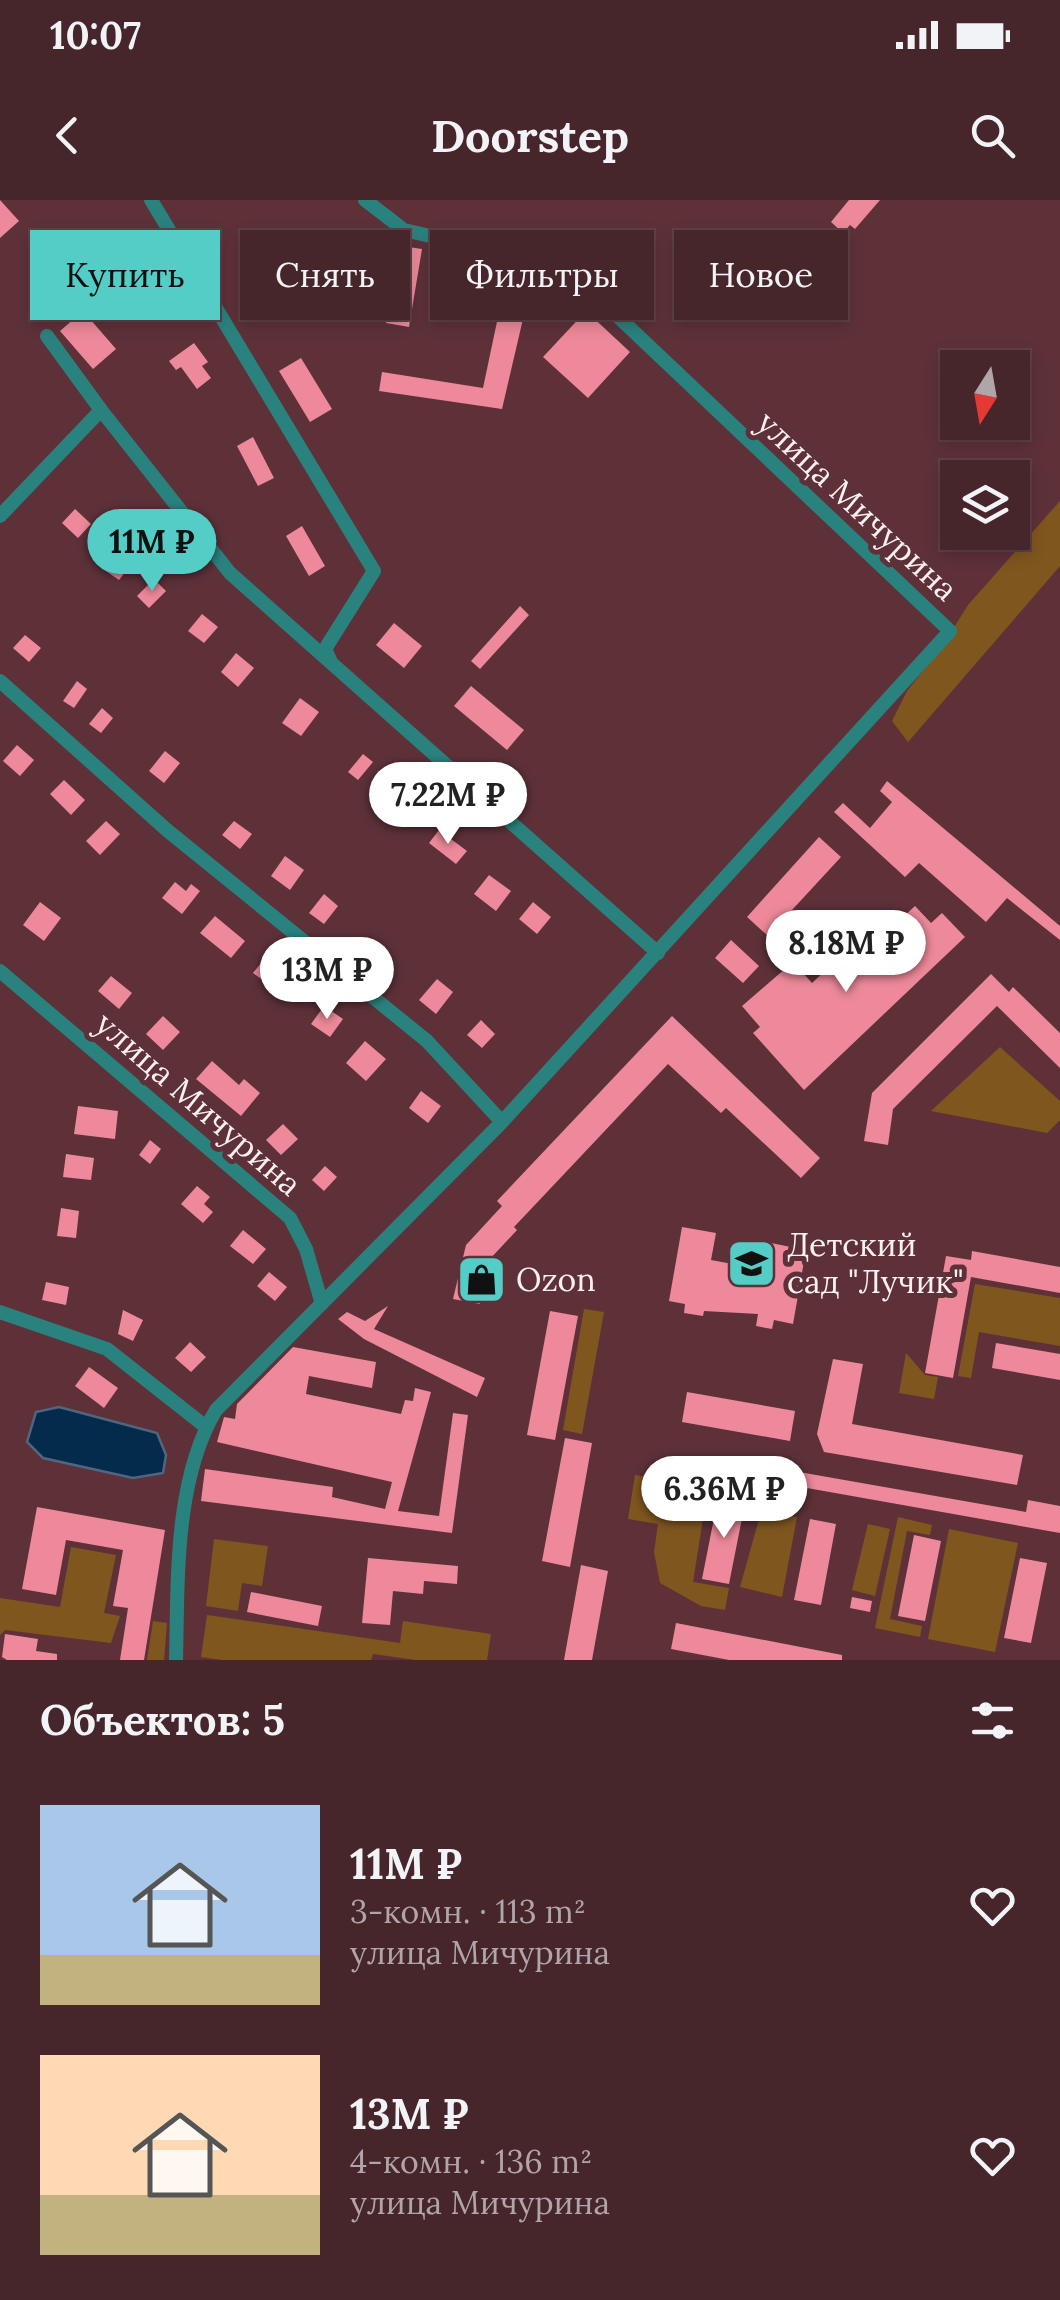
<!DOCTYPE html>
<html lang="ru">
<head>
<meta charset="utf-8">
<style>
  body { margin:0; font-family:Lora,serif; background:#4d2d33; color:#f1f3f6; height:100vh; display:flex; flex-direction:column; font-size:38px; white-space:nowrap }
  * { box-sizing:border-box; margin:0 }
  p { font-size:32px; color:#b0a5a9 }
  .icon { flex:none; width:55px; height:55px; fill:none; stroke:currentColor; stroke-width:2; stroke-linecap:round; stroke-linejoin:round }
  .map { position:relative; height:1460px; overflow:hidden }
  .drawer { display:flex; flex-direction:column; background:#46252b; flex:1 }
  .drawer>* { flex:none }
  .top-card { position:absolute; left:30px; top:30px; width:1000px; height:90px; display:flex; gap:20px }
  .needle { width:65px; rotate:191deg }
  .fabs { position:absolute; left:940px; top:150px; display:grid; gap:20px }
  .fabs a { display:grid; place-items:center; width:90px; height:90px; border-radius:0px; background:#46252b; box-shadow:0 5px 15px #0003,0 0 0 2px #5e4247; font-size:50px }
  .price { position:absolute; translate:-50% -85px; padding:0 22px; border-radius:35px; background:#fff; color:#222; font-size:32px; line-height:65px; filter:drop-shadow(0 2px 5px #0008) }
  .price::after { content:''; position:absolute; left:50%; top:60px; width:30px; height:22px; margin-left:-15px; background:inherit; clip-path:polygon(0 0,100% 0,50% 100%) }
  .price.current { background:#54cdc6; color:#111 }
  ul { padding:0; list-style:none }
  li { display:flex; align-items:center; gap:30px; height:250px; padding:0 40px }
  li span { display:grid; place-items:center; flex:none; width:280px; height:200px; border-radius:0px; color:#555 }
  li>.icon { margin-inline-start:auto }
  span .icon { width:120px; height:120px; fill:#fffc; stroke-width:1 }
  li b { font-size:42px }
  h2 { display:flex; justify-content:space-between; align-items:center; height:120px; padding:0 40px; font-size:42px }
  .chip { padding:0 35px; border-radius:0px; background:#46252b; box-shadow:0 5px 15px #0003,0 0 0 2px #5e4247; font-size:35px; line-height:90px }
  .chip.current { background:#54cdc6; color:#111 }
  .status { display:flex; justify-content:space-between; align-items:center; height:70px; padding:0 50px; background:#46252b; direction:ltr }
  .status svg { height:28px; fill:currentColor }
  header { display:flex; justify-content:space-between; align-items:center; height:130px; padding:0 40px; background:#46252b; font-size:45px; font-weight:700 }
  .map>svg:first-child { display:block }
</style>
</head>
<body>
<div class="status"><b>10:07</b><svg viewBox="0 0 49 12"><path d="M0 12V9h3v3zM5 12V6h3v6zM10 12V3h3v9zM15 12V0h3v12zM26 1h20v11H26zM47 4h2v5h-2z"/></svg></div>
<header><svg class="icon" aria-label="back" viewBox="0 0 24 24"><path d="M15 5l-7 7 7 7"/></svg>Doorstep<svg class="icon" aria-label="search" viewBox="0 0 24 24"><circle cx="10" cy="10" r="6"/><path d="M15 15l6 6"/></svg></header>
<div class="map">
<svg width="1060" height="1460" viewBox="0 0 1060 1460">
  <rect width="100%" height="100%" fill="#5e3139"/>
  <path fill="#80561f" d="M1060,301v65l-152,176 -16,-21 15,-30 34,-43 27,-43z
    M1000,847l60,54v19l-13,13 -116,-22z
    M975,1084l85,14v48l-81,-14 -8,46 -13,-2z
    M584,1109l20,3 -22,122 -19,-4z
    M906,1153l19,22 13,2 -4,22 -35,-6z
    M635,1275l73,12 -15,95 36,6 -4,22 -24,-4 -41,-23 -6,-31 4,-28 -30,-5z
    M761,1312l36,5 -15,80 -42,-10z
    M898,1317l34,8 -2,10 -23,-4 -17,88 32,7 -2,11 -45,-9z
    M868,1324l22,5 -15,67 -23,-6z
    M949,1329l69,14 -23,109 -67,-13z
    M214,1339l54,7 -6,40 -20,-3 -4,28 -32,-5z
    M71,1347l45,8 -12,58 16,3 -9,27 -106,-13 -5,5v-37l60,9z
    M207,1415l193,28 3,-22 88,13 -4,26h-71l-43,-6 -2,6h-149l-21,-3z
    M153,1421l14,2 -3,37h-17z"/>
  <path fill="#052b4c" stroke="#4f667e" stroke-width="2.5" d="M59,1207l98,26 9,22 -3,18 -30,5 -90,-20 -16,-16 9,-30z"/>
  <path fill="#ed899a" d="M0,0l19,21 -19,17z
    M849,0h31l-25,29 -5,-4 -7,8 -12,-11z
    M402,46l20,3 -13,78 -23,-4 4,-24 -20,-3 3,-17 22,4z
    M506,79l24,5 32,19 -10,15 -26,-12 -24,103 -123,-18 3,-19 101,16z
    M83,111l33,38 -23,20 -33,-38z
    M586,111l44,41 -42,46 -45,-41z
    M194,143l14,19 -6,4 9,12 -14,11 -16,-22 -5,3 -7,-9z
    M301,158l31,51 -22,13 -31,-51z
    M253,237l21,41 -16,8 -21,-40z
    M75,309l16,15 -13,14 -16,-15z
    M302,326l23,40 -16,10 -23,-40z
    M120,346l16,12 -17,22 -16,-11z
    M154,379l12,12 -17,17 -12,-12z
    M520,406l9,9 -49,54 -9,-8z
    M202,414l16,13 -14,16 -16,-12z
    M394,423l28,23 -18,22 -28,-23z
    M25,435l16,13 -12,14 -16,-14z
    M236,453l18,15 -16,19 -17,-15z
    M77,481l10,8 -13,19 -11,-7z
    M471,486l53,44 -17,20 -53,-44z
    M300,498l19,14 -18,24 -19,-13z
    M102,508l11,10 -12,15 -12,-9z
    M17,545l17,15 -14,16 -17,-15z
    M165,551l15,12 -16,20 -15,-12z
    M363,554l10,8 -15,18 -10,-8z
    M64,580l21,20 -14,15 -21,-21z
    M887,581l173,145v14l-53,-42 -21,24 -67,-59 -14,14 -71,-65 9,-9 27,25 22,-26 -12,-11z
    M393,588l20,17 -11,14 -21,-18z
    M106,621l14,13 -20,21 -14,-14z
    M234,621l18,13 -12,15 -18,-14z
    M439,630l28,21 -11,13 -27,-21z
    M819,637l22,20 -73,79 -21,-19z
    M285,656l19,14 -14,20 -19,-14z
    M489,675l22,16 -15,20 -22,-17z
    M175,682l11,9 5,-7 9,7 -18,23 -20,-16z
    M324,694l14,12 -14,18 -15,-11z
    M40,702l21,16 -17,23 -21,-16z
    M533,702l18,15 -14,17 -18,-15z
    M915,706l16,17 11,-10 23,24 -161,153 -51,-57 7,-6 -18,-21 51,-44 19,21 48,-45 10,10z
    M215,716l30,25 -14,17 -31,-25z
    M731,740l28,26 -16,17 -28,-25z
    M375,746l15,12 -11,15 -15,-12z
    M266,757l18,14 -12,16 -19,-14z
    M991,774l18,18 4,-5 47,46v35l-63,-62 -104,103 -5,36 -24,-4 8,-48z
    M111,776l21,17 -13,16 -21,-18z
    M437,779l16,13 -17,22 -17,-14z
    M324,806l19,13 -13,18 -19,-13z
    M163,816l17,16 -17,18 -17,-16z
    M672,816l148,142 -19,20 -75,-70 -5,5 -53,-49 -154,163 3,3 -28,30 -9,44 -27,-5 13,-54 36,-39 -5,-5z
    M481,820l14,14 -13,14 -15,-13z
    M365,841l21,18 -20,22 -20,-18z
    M212,861l27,24 5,-6 16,14 -19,23 -45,-37z
    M421,891l20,15 -13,17 -19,-15z
    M78,906l40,5 -3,28 -41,-5z
    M283,924l15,15 -17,16 -15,-15z
    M150,940l11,9 -11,15 -11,-9z
    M66,954l28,4 -3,22 -28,-3z
    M325,966l12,11 -13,14 -12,-11z
    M197,986l13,11 -6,7 9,8 -10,11 -22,-19z
    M61,1008l18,3 -3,27 -19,-2z
    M682,1027l34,6 -5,27 55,10 5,-27 35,7 -13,74 -19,-4 -2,9 -16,-3 2,-12 -54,-3 -1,5 -19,-3 1,-9 -16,-3z
    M243,1030l23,19 -13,15 -23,-18z
    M972,1051l88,16v26l-89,-16 -18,101 -28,-5 21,-117 25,4z
    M269,1072l18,15 -12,14 -18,-15z
    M46,1082l23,5 -3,18 -24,-5z
    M388,1106l-14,23 111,49 -8,19 -113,-58 -26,-20 9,-7 18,9z
    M123,1110l20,10 -10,21 -15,-7z
    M550,1111l28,5 -23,124 -28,-5z
    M190,1142l16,15 -15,15 -16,-14z
    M996,1143l64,11v26l-68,-12z
    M293,1147l83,15 -4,26 -63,-12 -3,18 95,20 4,-14 8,1 2,-13 16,4 -33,119 41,5 14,-103 15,2 -16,118 -251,-32 4,-32 128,18 -1,10 53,12 7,-27 -175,-40 7,-25 11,2 2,-15z
    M833,1159l30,5 -11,60 171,31 -6,30 -193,-33 -7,-18z
    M89,1167l29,21 -14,20 -29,-22z
    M687,1192l108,19 -5,30 -108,-19z
    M565,1238l27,5 -22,124 -28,-6z
    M731,1260l295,52 2,-12 32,6v27l-331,-59z
    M718,1298l27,5 -16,81 -27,-5z
    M37,1307l128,23 -21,130h-24l8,-52 -15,-2 10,-56 -57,-10 -10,55 -34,-6z
    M810,1319l26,5 -15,81 -27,-5z
    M914,1335l27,6 -16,80 -27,-5z
    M368,1358l90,8 -1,18 -33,-3 -1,13 -30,-3 -3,34 -28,-2z
    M1020,1358l27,5 -16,80 -27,-5z
    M581,1365l27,6 -16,89h-28z
    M251,1392l71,14 -4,20 -71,-14z
    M852,1397l20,4 -2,11 -20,-4z
    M676,1423l166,32v5h-113l-58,-11z
    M5,1434l33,5 -2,12 21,3v6h-50l-5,-3z"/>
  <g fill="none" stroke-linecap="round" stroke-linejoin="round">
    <path stroke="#2a827e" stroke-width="14" d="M151,0l223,371 -49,78 6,13
      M47,136l54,74
      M0,316l101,-106 129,163 428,380
      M0,481l168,150 259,210 75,81
      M0,771l290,247 16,31 16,55
      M0,1112l107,37 99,78
      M176,1460c2,-79 -2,-180 40,-250l286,-288 448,-491 -357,-338 -58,-33 -131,-30 -39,-30"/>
  </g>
  <defs>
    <symbol id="school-square" viewBox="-11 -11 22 22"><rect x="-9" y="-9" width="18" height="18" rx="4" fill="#54cdc6" stroke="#5e3139"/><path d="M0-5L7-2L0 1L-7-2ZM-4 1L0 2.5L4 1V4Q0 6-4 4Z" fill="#111"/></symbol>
    <symbol id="shop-square" viewBox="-11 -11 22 22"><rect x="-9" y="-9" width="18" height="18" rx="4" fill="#54cdc6" stroke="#5e3139"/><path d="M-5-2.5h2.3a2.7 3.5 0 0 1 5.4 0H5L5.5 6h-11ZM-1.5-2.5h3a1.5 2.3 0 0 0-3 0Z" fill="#111"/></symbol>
  </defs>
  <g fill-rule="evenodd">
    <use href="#school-square" x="724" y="1036" width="55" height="55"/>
    <use href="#shop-square" x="454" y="1052" width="55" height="55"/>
  </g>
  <g text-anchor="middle" stroke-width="10" stroke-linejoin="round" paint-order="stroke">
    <g font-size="32" fill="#fcf0f1" stroke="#5e3139">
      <text transform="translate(857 306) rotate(43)" y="11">улица Мичурина</text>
      <text transform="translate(198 904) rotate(41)" y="11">улица Мичурина</text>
    </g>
    <g font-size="32" fill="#fcf0f1" stroke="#5e3139" text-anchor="start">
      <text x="787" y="1056">Детский<tspan x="787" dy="37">сад "Лучик"</tspan></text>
      <text x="516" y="1091">Ozon</text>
    </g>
  </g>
</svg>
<div class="fabs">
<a><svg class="needle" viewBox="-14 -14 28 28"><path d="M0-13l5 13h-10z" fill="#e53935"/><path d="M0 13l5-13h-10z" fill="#b0a5a9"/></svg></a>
<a><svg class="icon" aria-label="layers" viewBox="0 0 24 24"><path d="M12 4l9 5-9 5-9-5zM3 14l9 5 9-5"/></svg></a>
</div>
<b class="price current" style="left:152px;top:394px">11M ₽</b>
<b class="price" style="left:448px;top:647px">7.22M ₽</b>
<b class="price" style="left:846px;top:795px">8.18M ₽</b>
<b class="price" style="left:327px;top:822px">13M ₽</b>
<b class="price" style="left:724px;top:1341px">6.36M ₽</b>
<div class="top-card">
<a class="chip current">Купить</a>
<a class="chip">Снять</a>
<a class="chip">Фильтры</a>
<a class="chip">Новое</a>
</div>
</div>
<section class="drawer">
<h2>Объектов: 5<svg class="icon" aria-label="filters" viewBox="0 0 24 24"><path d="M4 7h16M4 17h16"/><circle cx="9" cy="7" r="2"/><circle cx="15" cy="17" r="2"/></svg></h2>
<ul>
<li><span style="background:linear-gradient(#a9c7e8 75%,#c2b280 0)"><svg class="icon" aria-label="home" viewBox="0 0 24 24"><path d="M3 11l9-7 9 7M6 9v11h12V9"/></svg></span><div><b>11M ₽</b><p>3-комн. · 113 m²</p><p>улица Мичурина</p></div><svg class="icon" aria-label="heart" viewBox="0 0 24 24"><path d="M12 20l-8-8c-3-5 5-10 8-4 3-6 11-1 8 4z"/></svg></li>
<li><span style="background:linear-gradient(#ffd9b3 70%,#c2b280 0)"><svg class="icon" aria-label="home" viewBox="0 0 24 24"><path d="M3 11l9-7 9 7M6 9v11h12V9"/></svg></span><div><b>13M ₽</b><p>4-комн. · 136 m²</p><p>улица Мичурина</p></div><svg class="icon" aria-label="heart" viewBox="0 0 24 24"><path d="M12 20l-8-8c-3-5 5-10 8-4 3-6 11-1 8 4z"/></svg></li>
</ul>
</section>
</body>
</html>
